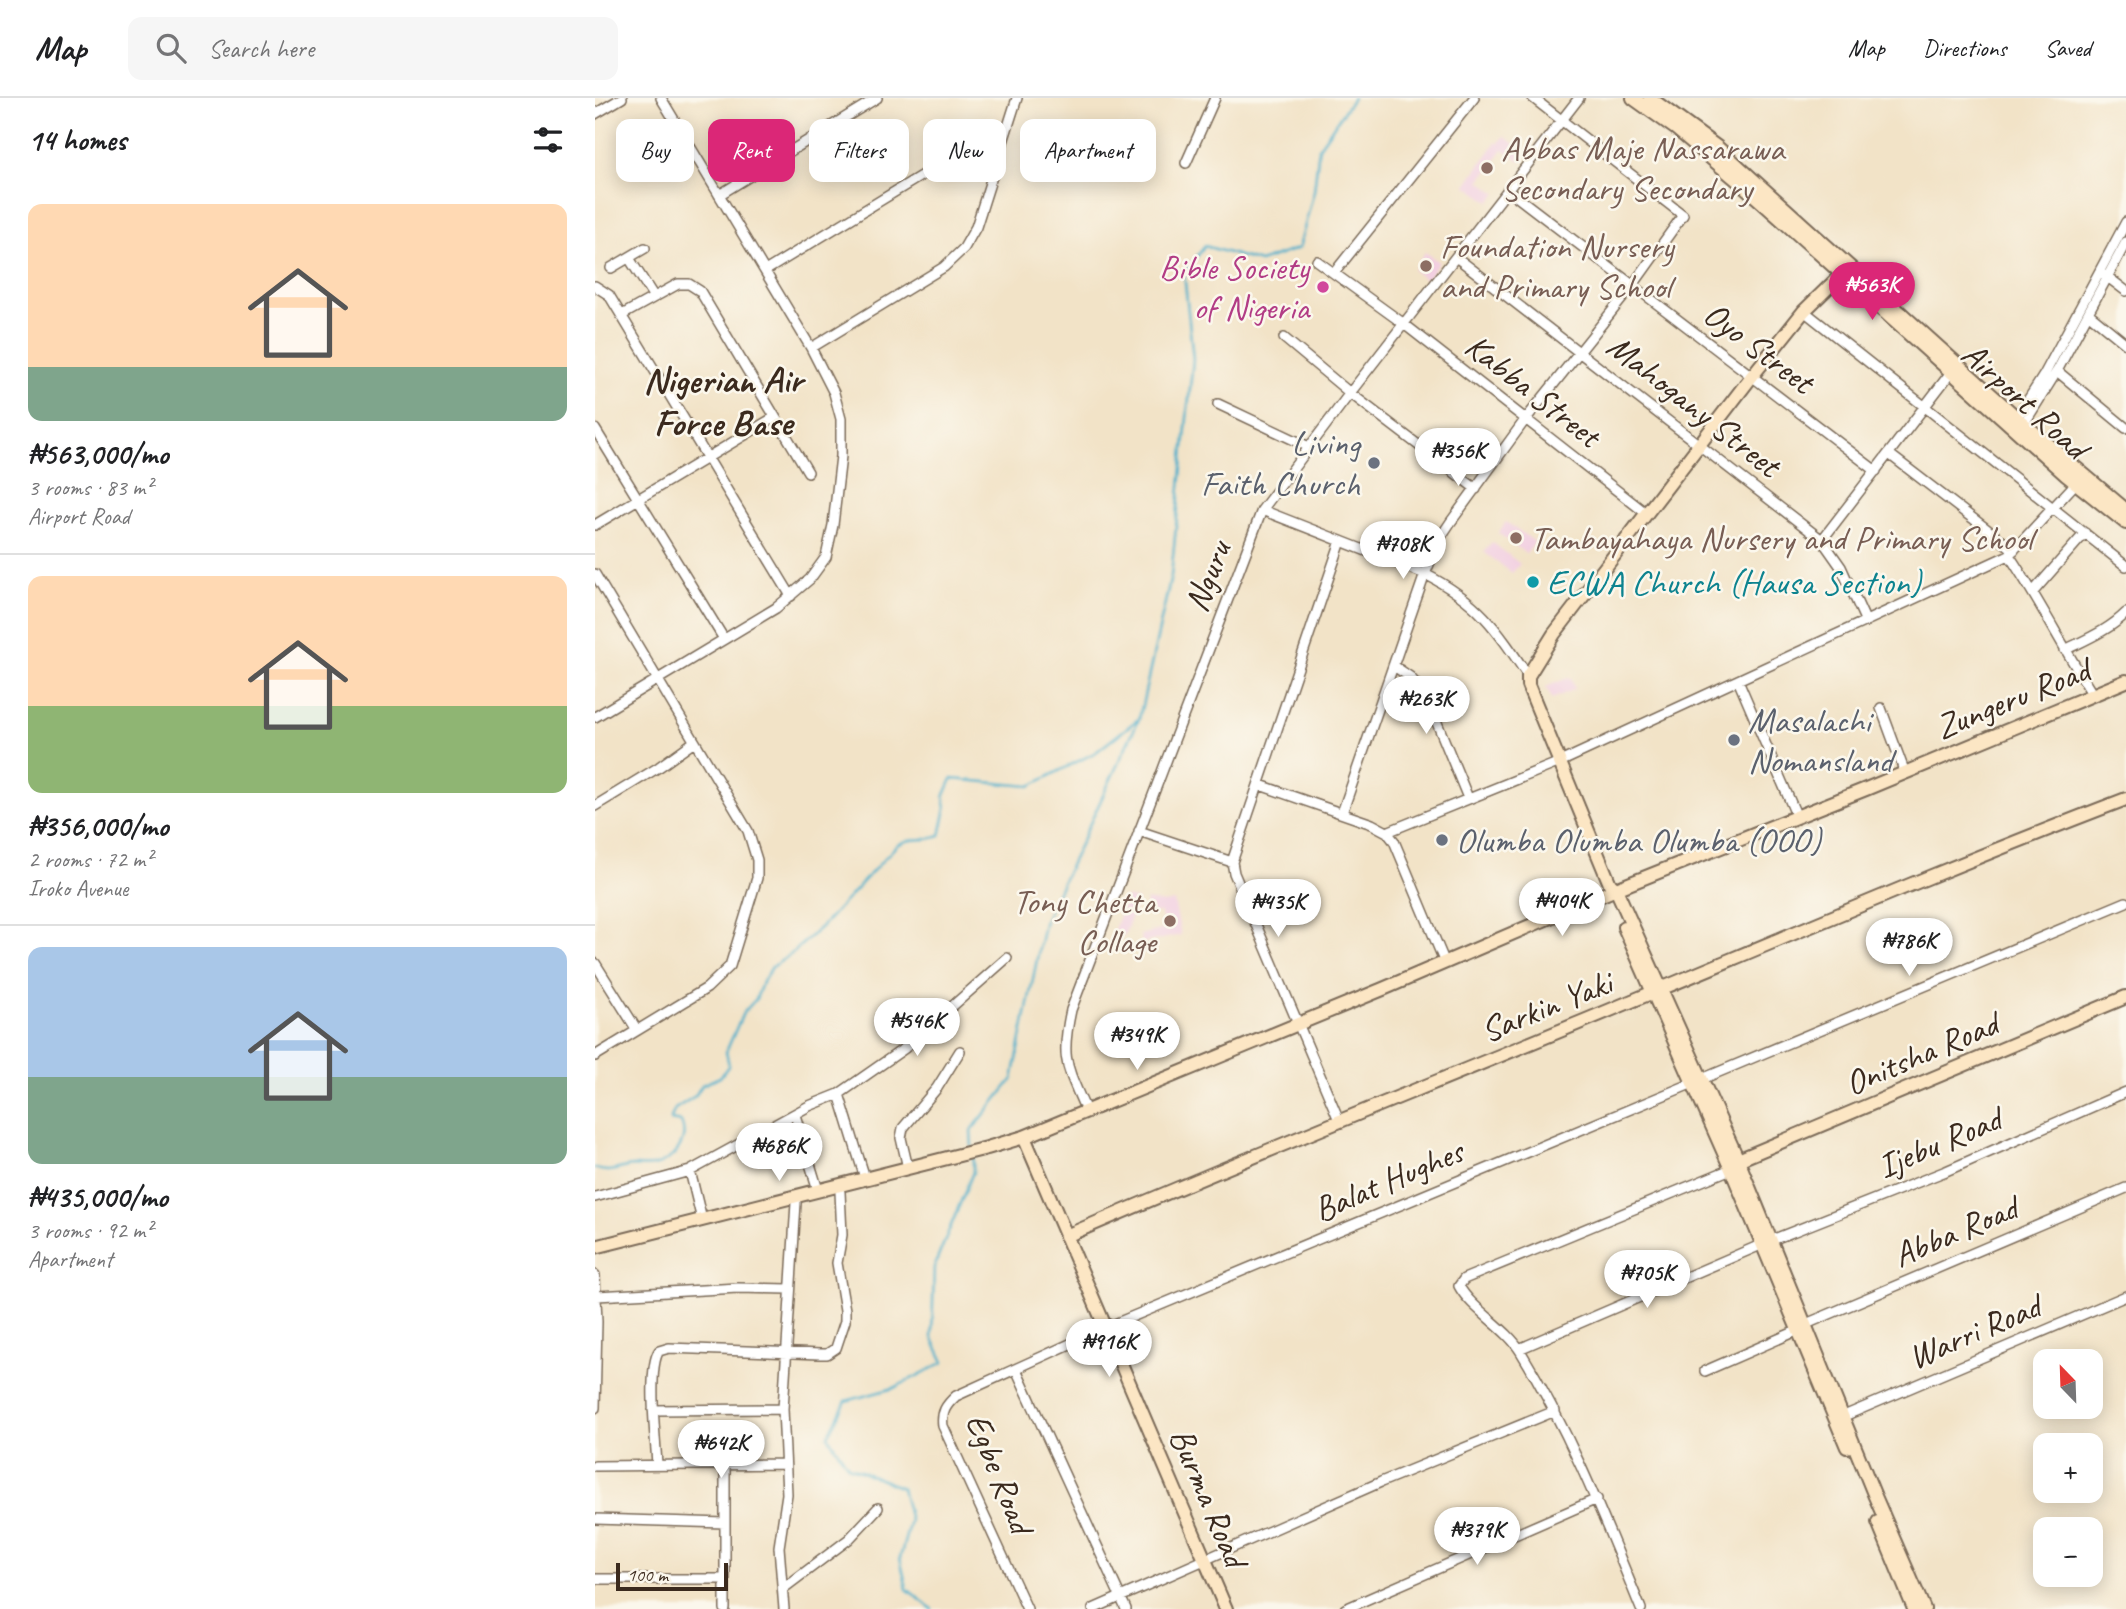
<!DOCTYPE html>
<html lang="en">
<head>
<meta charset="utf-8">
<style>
  body { margin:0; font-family:Caveat,sans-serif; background:#f6f6f6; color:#202124; height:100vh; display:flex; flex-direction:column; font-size:26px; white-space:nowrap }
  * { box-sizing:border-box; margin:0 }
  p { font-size:23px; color:#757577 }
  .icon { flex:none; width:38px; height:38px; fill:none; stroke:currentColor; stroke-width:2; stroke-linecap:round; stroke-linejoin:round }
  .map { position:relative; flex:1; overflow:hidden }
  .side { display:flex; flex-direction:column; background:#fff; width:595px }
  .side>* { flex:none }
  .guide { position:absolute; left:21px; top:21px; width:665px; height:63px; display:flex; gap:14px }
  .needle { width:46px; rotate:337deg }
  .tools { position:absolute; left:1438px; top:1251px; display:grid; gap:14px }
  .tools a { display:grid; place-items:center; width:70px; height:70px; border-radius:14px; background:#fff; box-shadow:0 4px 18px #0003; font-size:35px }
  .scale { position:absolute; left:21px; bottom:18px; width:112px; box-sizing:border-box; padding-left:7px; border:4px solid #3b2a1e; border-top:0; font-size:19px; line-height:24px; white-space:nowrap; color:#3b2a1e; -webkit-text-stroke:5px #fbf7ec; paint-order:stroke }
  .price { position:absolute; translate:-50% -60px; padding:0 16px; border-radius:24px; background:#fff; color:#222; font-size:23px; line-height:46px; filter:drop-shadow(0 2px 4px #0008) }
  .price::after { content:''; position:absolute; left:50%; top:42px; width:21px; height:16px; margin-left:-10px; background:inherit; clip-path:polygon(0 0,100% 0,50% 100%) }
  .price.current { background:#db2777; color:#fff }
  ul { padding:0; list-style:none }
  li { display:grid; align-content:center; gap:14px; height:371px; padding:0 28px }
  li+li { border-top:2px solid #e0e0e0 }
  li span { display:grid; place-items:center; height:217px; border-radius:14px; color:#555 }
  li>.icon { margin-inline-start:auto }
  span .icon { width:126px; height:126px; fill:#fffc; stroke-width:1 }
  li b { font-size:30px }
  h2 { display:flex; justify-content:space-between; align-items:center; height:84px; padding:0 28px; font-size:30px }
  .chip { padding:0 24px; border-radius:14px; background:#fff; box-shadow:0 4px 18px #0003; font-size:24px; line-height:63px }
  .chip.current { background:#db2777; color:#fff }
  header { display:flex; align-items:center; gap:42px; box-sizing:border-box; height:98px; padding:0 35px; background:#fff; border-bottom:2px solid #e0e0e0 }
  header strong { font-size:33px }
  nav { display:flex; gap:38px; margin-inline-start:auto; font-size:24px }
  .search { width:490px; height:63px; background:#f6f6f6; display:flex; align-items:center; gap:18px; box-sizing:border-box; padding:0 24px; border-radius:14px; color:#757577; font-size:26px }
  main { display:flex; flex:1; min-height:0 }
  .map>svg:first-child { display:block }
</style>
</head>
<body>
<header>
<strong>Map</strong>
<div class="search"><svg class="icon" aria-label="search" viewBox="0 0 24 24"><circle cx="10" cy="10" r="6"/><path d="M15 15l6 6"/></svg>Search here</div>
<nav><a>Map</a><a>Directions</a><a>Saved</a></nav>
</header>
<main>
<section class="side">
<h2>14 homes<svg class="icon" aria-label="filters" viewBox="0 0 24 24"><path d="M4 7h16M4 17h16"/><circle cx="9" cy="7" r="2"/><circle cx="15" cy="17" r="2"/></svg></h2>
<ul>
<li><span style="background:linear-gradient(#ffd9b3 75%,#7fa58c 0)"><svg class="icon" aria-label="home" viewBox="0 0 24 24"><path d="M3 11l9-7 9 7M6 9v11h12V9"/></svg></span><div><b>₦563,000/mo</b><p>3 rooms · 83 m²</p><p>Airport Road</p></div></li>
<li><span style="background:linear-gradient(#ffd9b3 60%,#8fb573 0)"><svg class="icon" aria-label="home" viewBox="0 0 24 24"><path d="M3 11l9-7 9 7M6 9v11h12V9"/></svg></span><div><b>₦356,000/mo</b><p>2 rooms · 72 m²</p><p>Iroko Avenue</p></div></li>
<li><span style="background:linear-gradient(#a9c7e8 60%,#7fa58c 0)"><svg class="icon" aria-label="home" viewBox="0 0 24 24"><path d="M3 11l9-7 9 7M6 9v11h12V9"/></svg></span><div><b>₦435,000/mo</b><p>3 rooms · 92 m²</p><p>Apartment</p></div></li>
</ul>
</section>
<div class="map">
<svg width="1531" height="1511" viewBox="0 0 1531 1511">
  <rect width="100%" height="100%" fill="#fbf7ec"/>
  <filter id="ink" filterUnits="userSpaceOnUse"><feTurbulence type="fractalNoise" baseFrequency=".0143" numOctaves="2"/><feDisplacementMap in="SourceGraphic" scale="14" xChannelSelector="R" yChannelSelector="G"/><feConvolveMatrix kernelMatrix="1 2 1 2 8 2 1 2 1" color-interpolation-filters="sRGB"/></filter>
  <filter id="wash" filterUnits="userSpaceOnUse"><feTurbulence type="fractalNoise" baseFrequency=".00686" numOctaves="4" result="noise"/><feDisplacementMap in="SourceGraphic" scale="28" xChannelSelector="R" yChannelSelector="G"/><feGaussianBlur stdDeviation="1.57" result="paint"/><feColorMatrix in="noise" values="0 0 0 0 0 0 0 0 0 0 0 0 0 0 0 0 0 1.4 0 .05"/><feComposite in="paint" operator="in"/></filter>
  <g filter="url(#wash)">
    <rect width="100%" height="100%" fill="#f2e3c7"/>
    <path fill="#f2cfe1" d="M909,38l22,17 -6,8 -17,-12 -8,11 2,6 -4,5 -2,-1 -4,2 -7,9 17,12 -7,9 -24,-17 30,-43 2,2z
      M830,154l14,10 -13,18 -13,-10z
      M911,424l29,20 -9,12 -28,-21z
      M897,444l28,22 -8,9 -28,-21z
      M975,579l5,12 -23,10 -6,-12z
      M531,799l12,3 -14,36 -11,-4z
      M551,802l18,3 10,-2 7,34 -39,8 -2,-8 24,-6 -3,-16 -15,-1z"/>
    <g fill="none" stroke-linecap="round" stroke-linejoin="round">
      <path stroke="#4cafcb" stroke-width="2.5" d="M377,1049l-1,-16 42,-52 32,-160 94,-200 32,-143 22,-217 -9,-86 21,-27 55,16 39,-14 15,-57 5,-44 34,-49
        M0,1070c13,7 23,0 37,-2 7,0 14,1 21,0 20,-4 37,-25 28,-44l-11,-2 5,-11 20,-13 7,-11 18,-8 9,-12 -3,-13 17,-39 13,-14 6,-16 10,-16 18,-12 32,-29 75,-81c17,-9 25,-3 43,-9l6,-28 -2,-11 8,-18 78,7 66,-34 41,-32
        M337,1511l-25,-20 -7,-31 10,-37 -8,-33 -54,-22 -20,-30 18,-35 48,-13 50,-26 -12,-25 2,-70 39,-95v-15"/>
    </g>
  </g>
  <g filter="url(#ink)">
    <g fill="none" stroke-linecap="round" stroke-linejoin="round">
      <defs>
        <path id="street" d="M0,16l27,-16
          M591,65l29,-65
          M913,92l368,281
          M124,97l158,-97
          M861,159l366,283 19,27 25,55
          M34,160l25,39
          M722,163l87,63 243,190
          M16,170l34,-20
          M170,173l213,-130 11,-6 15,-1
          M739,175l140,-175
          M1510,177l21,16
          M0,188l14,9 182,301
          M1209,213l322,255
          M1493,215l38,31
          M27,217l56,-31h11l11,7 108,181
          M689,240l66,55 126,96
          M216,250l133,-81 20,-19 12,-21 41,-129
          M1462,273l69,57
          M623,306l91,43
          M1419,324l30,-47 82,-153
          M1427,329l35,-56 69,-129
          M0,331l129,210
          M1294,356l125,96
          M667,412l163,64c53,27 71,54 103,102
          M0,427l180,-108
          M1227,442l130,-169
          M1414,457c30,45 55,94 84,140
          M0,476l153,257 9,29v18l-27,88 -23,22 -112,68
          M1438,494l52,-59
          M1470,552c22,-11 44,-20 61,-37
          M799,568l16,11 16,19 42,102
          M1143,582l59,137
          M1286,610l24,65
          M0,619l181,-109 34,-29 16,-22 7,-32 8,-69v-37l-7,-26 -23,-45 -150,-250
          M665,687l112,39 15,8 7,9 51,122
          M0,708l64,-39 35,-25
          M747,715l83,-239 15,-36 10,-15 75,-103 108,-135 50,-70 -150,-117
          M544,733l93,31
          M792,734l173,-70 449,-207 67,-72
          M0,865l42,67
          M1107,981l424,-177
          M244,996l26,84
          M491,1013c-19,-45 -26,-51 -15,-101l191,-500 88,-117 229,-295
          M200,1017l23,75
          M744,1022l-105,-247 -2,-11 109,-321
          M313,1070l-7,-30 2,-10 34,-40 23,-37
          M95,1073l12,49
          M0,1099l95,-26 119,-65 30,-12 66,-46 102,-90
          M1177,1142l174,-69 180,-79
          M0,1177l2,47 -2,86
          M2,1198l141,-8 51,1
          M1211,1226l320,-136
          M924,1251l244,-105
          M421,1271l110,240
          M1110,1273l94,-41
          M58,1312l130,-1
          M1249,1318l282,-120
          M62,1367c-1,-23 -10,-97 2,-114l10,-3 151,6h7l9,-6 9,-27v-11l-8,-47 5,-28 -2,-43
          M0,1368l190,-2
          M0,1421l130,4
          M0,1481h130
          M189,1490l65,-49 29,-31
          M130,1511v-144
          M189,1511l-5,-62 8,-53 -4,-85 13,-206
          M432,1511l-84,-183c-2,-14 3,-21 13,-30l149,-68 588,-245
          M498,1511l288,-127 174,-71
          M750,1511l252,-110
          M1046,1511c-36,-88 -70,-175 -120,-257 -14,-24 -50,-43 -62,-66l5,-7 267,-110"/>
        <path id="secondary" d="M1038,0l42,30 69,58 322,289 60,48
          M1055,0l67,49 300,271 109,92
          M1247,176l-38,37 -52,65 -198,258 -26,42v9l82,199 6,5 122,271 136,334 50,115
          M1029,829l107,242 116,278
          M429,1039l202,472
          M1143,1062l388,-163
          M471,1138c193,-84 390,-161 585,-243 158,-66 315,-133 475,-194
          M0,1149l392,-99 37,-11 359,-148 233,-100 250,-100 260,-108
          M1283,1424l36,87"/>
      </defs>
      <use href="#street" stroke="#7b6b59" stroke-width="12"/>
      <use href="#secondary" stroke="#7b6b59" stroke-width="16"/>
      <use href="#street" stroke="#fff" stroke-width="9"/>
      <use href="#secondary" stroke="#fce6c4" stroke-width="12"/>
    </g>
  </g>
  <g fill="#8d6e63" stroke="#fbf7ec" stroke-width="2.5">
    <circle cx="892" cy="70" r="7"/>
    <circle cx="831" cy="168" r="7"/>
    <circle cx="921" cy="440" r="7"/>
    <circle cx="575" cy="823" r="7"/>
  </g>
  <circle fill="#d1479c" stroke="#fbf7ec" stroke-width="2.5" cx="728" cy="189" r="7"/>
  <g fill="#6b7280" stroke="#fbf7ec" stroke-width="2.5">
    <circle cx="779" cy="365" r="7"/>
    <circle cx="1139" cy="642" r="7"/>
    <circle cx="847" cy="742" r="7"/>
  </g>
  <circle fill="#0f9aa8" stroke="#fbf7ec" stroke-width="2.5" cx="938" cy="484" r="7"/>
  <g text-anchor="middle" stroke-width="5" stroke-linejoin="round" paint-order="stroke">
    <g font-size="35" fill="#785e54" stroke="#fbf7ec" text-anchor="start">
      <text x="906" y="62">Abbas Maje Nassarawa<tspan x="906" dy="40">Secondary Secondary</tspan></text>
      <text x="845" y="160">Foundation Nursery<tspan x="845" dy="40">and Primary School</tspan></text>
      <text x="935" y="452">Tambayahaya Nursery and Primary School</text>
      <text x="561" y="815" text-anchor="end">Tony Chetta<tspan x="561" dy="40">Collage</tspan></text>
    </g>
    <g font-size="35" fill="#b23c85" stroke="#fbf7ec" text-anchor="end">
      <text x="714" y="181">Bible Society<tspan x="714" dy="40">of Nigeria</tspan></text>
    </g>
    <g font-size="35" fill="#3b2a1e" stroke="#fbf7ec">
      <text transform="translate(1164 249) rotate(37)" y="12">Oyo Street</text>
      <text transform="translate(938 292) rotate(38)" y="12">Kabba Street</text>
      <text transform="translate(1430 302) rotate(42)" y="12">Airport Road</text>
      <text transform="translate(1099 307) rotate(38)" y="12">Mahogany Street</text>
      <text transform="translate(612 478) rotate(-69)" y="12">Nguru</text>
      <text transform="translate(1417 600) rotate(-22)" y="12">Zungeru Road</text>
      <text transform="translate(951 908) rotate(-22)" y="12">Sarkin Yaki</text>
      <text transform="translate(1326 955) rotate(-23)" y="12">Onitsha Road</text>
      <text transform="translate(1344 1044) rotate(-23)" y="12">Ijebu Road</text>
      <text transform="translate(793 1082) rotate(-23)" y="12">Balat Hughes</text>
      <text transform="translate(1360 1133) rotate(-23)" y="12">Abba Road</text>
      <text transform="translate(1379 1233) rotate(-23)" y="12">Warri Road</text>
      <text transform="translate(405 1375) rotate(68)" y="12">Egbe Road</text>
      <text transform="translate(614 1399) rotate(67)" y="12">Burma Road</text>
    </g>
    <g font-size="35" fill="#5b616d" stroke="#fbf7ec" text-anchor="start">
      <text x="765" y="357" text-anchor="end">Living<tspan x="765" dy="40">Faith Church</tspan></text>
      <text x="1153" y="634">Masalachi<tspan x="1153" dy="40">Nomansland</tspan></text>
      <text x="861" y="754">Olumba Olumba Olumba (OOO)</text>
    </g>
    <g font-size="35" fill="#0d838f" stroke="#fbf7ec" text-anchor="start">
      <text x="952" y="496">ECWA Church (Hausa Section)</text>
    </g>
    <g font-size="37" font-weight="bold" fill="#3b2a1e" stroke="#fbf7ec">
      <text x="128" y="294">Nigerian Air<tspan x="128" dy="43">Force Base</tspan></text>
    </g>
  </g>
</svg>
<div class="tools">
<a><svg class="needle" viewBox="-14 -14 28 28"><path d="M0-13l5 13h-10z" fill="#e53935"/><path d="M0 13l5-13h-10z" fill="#757577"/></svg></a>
<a>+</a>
<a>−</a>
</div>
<div class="scale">100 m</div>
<b class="price current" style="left:1277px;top:224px">₦563K</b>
<b class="price" style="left:863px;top:390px">₦356K</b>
<b class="price" style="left:808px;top:483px">₦708K</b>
<b class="price" style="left:831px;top:638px">₦263K</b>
<b class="price" style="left:967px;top:840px">₦404K</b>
<b class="price" style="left:683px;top:841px">₦435K</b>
<b class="price" style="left:1314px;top:880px">₦786K</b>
<b class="price" style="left:322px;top:960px">₦546K</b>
<b class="price" style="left:542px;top:974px">₦349K</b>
<b class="price" style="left:184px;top:1085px">₦686K</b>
<b class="price" style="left:1052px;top:1212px">₦705K</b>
<b class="price" style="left:514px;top:1281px">₦916K</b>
<b class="price" style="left:126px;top:1382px">₦642K</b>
<b class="price" style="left:882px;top:1469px">₦379K</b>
<div class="guide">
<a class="chip">Buy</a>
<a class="chip current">Rent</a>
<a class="chip">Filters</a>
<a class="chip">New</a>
<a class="chip">Apartment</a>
</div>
</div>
</main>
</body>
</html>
